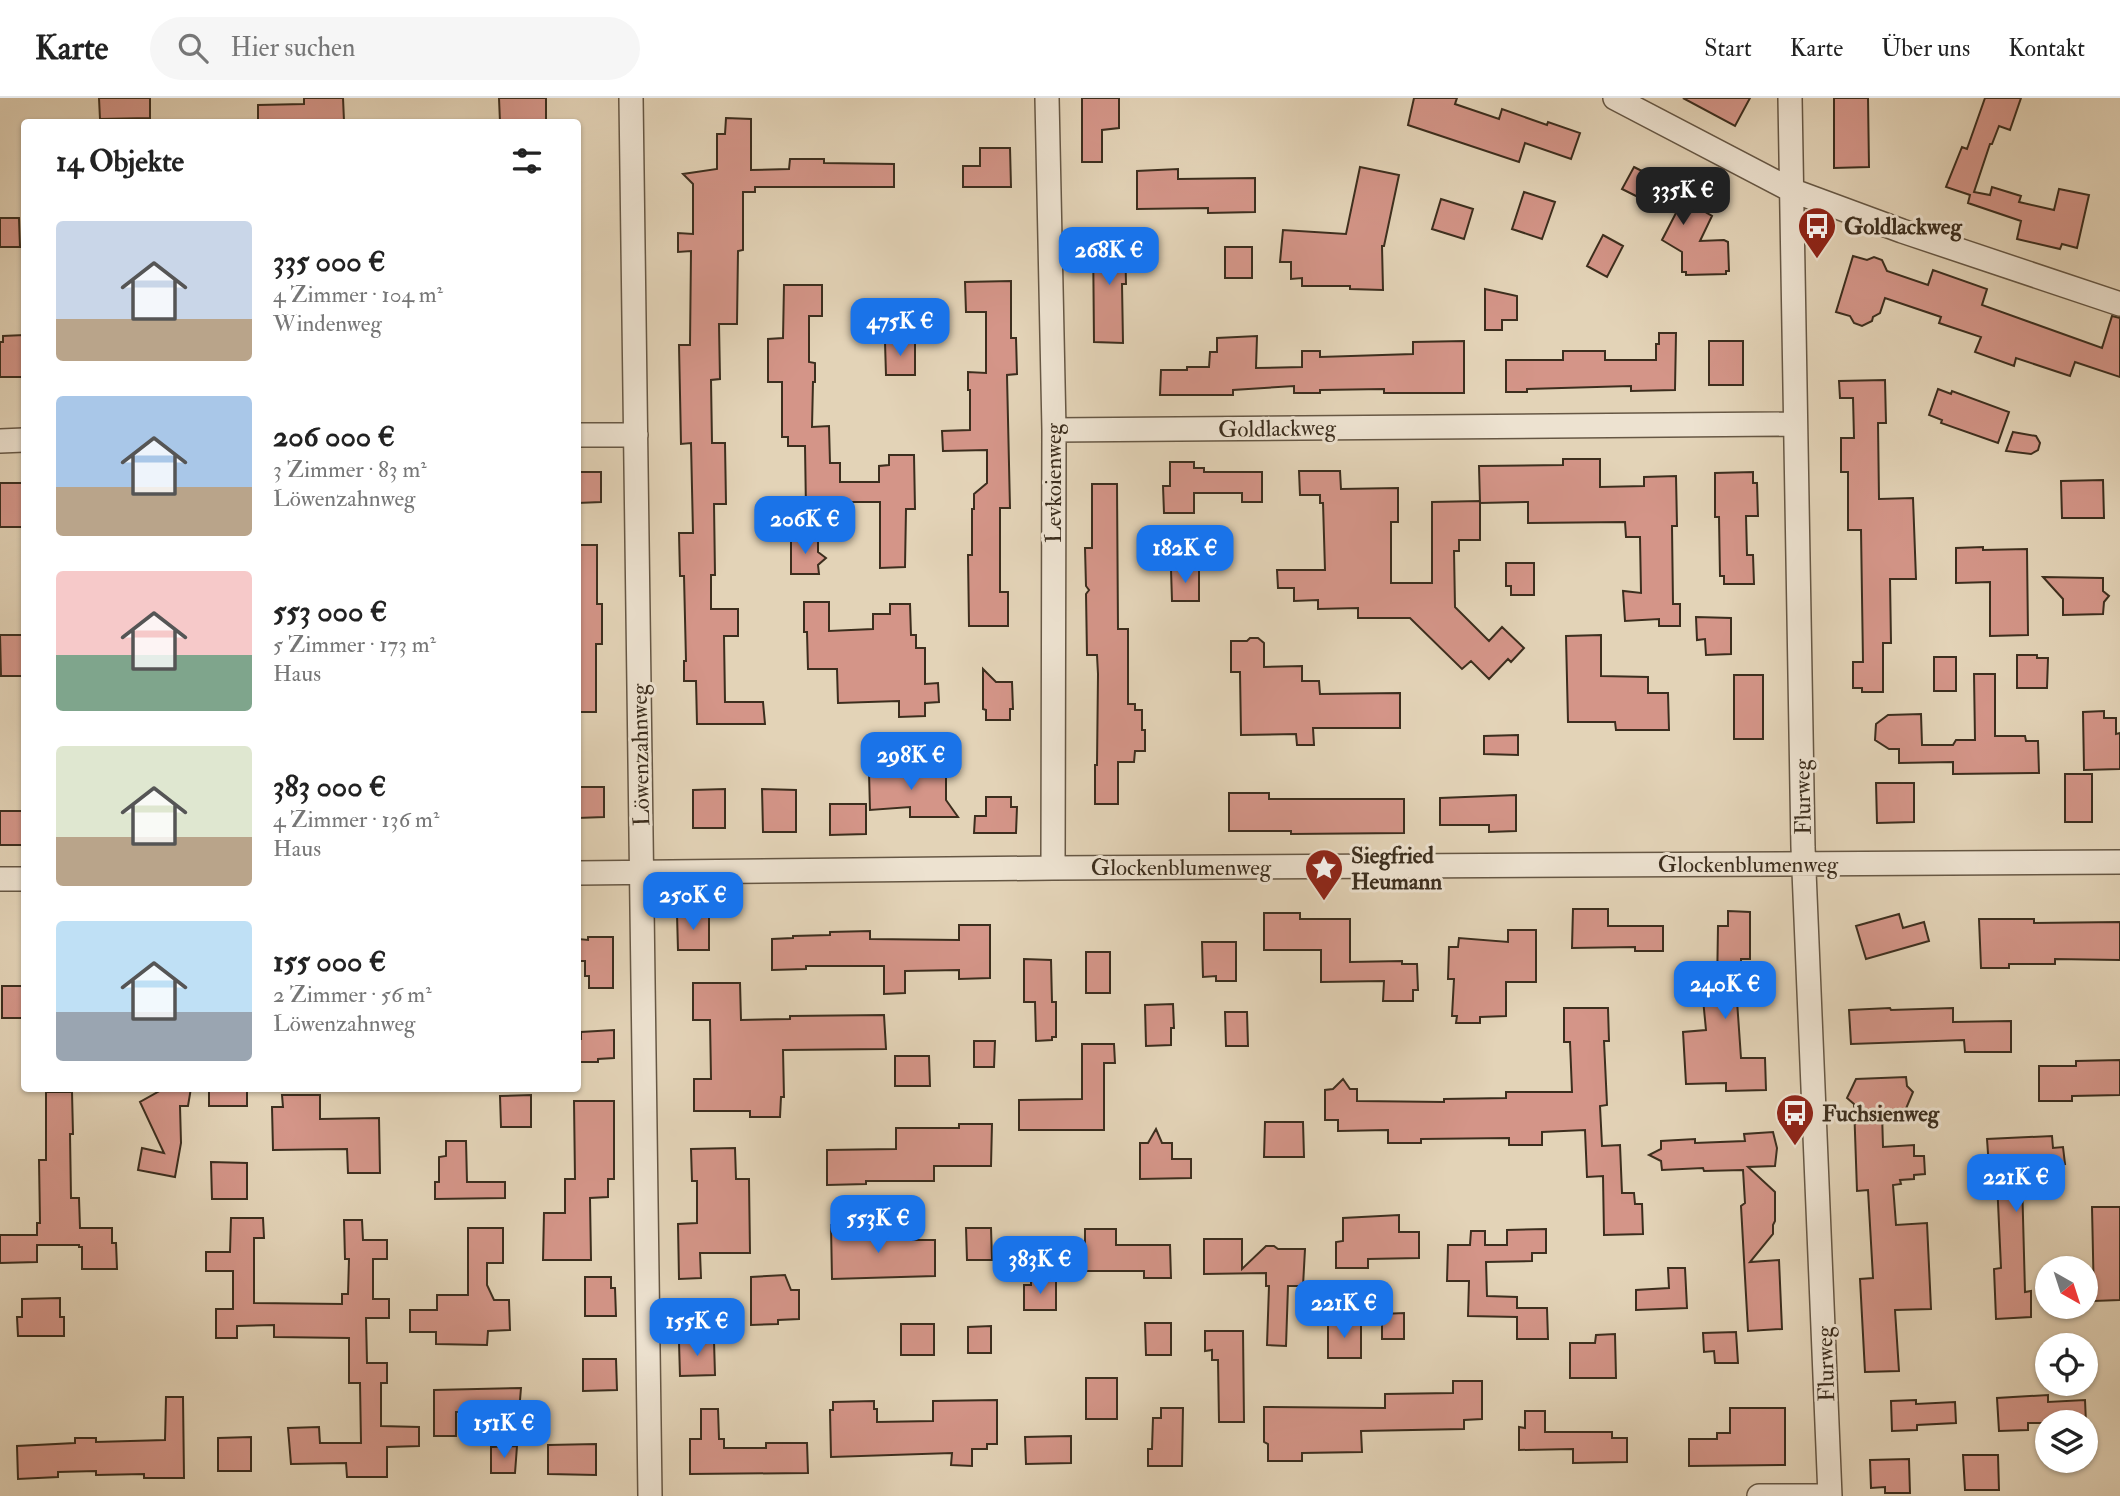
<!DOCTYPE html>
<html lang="de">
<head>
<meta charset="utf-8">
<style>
  body { margin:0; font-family:"IM FELL Double Pica",serif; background:#f6f6f6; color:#222; height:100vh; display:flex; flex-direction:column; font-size:26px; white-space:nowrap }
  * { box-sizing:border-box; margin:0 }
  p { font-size:23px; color:#767676 }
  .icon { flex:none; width:38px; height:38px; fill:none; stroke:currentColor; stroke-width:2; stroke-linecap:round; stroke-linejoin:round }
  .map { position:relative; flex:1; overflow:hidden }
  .panel { position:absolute; left:21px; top:21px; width:560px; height:973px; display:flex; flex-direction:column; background:#fff; border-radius:7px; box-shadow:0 2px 5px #0004 }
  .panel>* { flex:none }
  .needle { width:46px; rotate:141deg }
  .controls { position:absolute; left:2035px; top:1158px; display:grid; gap:14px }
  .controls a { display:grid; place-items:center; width:63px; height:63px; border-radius:50%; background:#fff; box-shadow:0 2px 5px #0004; font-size:35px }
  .price { position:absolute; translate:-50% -60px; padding:0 16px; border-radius:14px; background:#1a73e8; color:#fff; font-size:23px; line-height:46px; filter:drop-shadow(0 2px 4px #0008) }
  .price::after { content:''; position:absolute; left:50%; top:42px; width:21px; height:16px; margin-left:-10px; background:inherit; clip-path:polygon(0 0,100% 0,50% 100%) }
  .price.current { background:#222; color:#fff }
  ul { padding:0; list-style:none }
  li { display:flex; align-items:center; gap:21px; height:175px; padding:0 35px }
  li span { display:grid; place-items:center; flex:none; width:196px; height:140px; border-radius:7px; color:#555 }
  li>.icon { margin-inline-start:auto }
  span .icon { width:84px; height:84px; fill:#fffc; stroke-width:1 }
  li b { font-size:30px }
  h2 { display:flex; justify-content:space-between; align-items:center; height:84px; padding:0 35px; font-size:30px }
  header { display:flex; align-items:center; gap:42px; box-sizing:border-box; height:98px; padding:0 35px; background:#fff; border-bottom:2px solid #e0e0e0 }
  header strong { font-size:33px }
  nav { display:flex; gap:38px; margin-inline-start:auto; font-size:24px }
  .search { width:490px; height:63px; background:#f6f6f6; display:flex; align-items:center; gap:18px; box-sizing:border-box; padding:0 24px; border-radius:38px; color:#767676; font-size:26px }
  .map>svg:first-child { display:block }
</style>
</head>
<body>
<header>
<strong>Karte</strong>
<div class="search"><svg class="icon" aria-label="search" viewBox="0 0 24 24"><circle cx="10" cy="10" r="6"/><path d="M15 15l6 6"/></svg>Hier suchen</div>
<nav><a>Start</a><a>Karte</a><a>Über uns</a><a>Kontakt</a></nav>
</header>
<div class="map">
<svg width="2120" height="1398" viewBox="0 0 2120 1398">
  <rect width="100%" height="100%" fill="#e3d3b7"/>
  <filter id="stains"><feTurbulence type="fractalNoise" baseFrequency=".00286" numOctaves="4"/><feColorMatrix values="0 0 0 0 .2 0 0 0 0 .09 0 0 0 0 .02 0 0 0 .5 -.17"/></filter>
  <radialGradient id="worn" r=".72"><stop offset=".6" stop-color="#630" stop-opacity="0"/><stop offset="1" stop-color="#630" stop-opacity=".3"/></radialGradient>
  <path fill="#d49588" stroke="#3c2e1e" stroke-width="2" d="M99,0h51v20l-50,1z
    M304,0h39l1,23 -86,1v-17l46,-1z
    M499,0h47v24h-46z
    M1082,0h37v30l-17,2v32h-20z
    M1414,0h43l-2,6 44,15 3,-10 45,16 1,-3 32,11 -9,26 -46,-16 -6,19 -111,-37z
    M1683,0h67l-15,28z
    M1834,0h34l1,69 -35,1z
    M1985,0h36l-11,32 -11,-4 -7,18h-2l-16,48 16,3 2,-8 29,9 -2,6 35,8 5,-21 30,6 -12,53 -15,-4 -2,5 -43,-10 4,-18 -53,-18 2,-8 -24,-8 16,-40 5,2z
    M726,20l25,1v51l38,-1 1,-10h34v4l70,1v23h-139v5h-12v58l-5,1 -1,73h-18l1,55 -9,1 1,63h13l1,61h-12l1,71h-4v34h27v27h-14l1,66h38l2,22h-68l-1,-43h-12v-20h2l-2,-85h-4l-1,-43h14l-2,-90 -10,1 -2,-99h11l1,-94 -13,1v-19l15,1v-50l-10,-10 34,-5v-35h8z
    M980,50h30l1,39h-48v-21h17z
    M1360,69l39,8 -15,71h-2l1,44 -33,-1v-3h-48v-8l-11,1v-17h-11l3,-32 63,4z
    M1634,69l28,14 -3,4 53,31 -12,25 24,-1 4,2 1,29h-3v3l-40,1v-3h-4v-20l-20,-12 14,-27 -34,-17 -2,2 -18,-9z
    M1178,71v10l77,-1v34l-47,1v-5l-71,1v-38z
    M1524,94l31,10 -13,37 -30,-10z
    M1441,101l32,10 -9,30 -32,-10z
    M0,120h19l1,29h-20z
    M1093,136h32l1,50h-4l1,59 -29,-1z
    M1603,137l20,11 -16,31 -20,-11z
    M1225,149h27v31h-27z
    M1853,158l14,4 7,-3 8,3 5,11 41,14 5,-15 54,19 -5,16 120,43 10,-32 8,2v59l-45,-15 -5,14 -54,-18 -2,8 -39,-14 6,-15 -42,-14 2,-6 -56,-19 -5,15 -7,4 -1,4 -10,5 -8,-3 -4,-7 -14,-4z
    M1011,183v57h5l1,36 -10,1 3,133h-10v84h8v34h-39l-1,-71h4v-46h2v-15l13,-11v-33l-44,1 -1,-20 28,-1v-40h-2v-18l18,1v-61h-20l-1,-30z
    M784,187h38v31h-13v46l6,1v19h-2l-1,45 17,-1 1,37h10v19h39v-16l10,-1v-10h25l1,54h-9l-1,58 -25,1v-66h-40v8l-34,1 -1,-65h-17v-9h-6v-55h-14v-43l15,-1z
    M1485,191l32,7v24h-15v10h-17z
    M1659,235h17l-1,57 -44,1v-5l-104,3v3h-21v-32h57v-9h42v9h51v-16h3z
    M24,237v42h-24v-35h3v-6z
    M1257,238l-1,32 46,-1v-16h18v6l93,-3v-12l51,-1v52h-80v-4l-64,1v3h-26v-7l-61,4v5h-73l1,-25h26v-3h22l1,-15h7v-14z
    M915,243v34h-29l-1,-33z
    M1709,243h34v44h-34z
    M1885,282l1,43h-8l1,76 34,-1 3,81h-26l1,64h-8v49h-21v-4h-9v-26h10l-2,-132h-13v-58h-7v-34h13l-1,-40h-13l-1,-17z
    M1938,291l13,5 1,-3 57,21 -11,31 -57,-20 1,-3 -13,-5z
    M2013,334l23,4 4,7 -2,7 -7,4 -25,-3z
    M1563,361h37v28l44,-1v-9l32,-1 1,50h-5l1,78h7v22h-21v-7l-34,2 -2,-30 18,2 -1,-56h-14l-1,-15 -97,1v-21l-48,1 -1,-37 84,-1z
    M1170,364h24v6h10v4h58v30h-20v-9h-48v20h-30l-1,-27h7z
    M1299,373h41l1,18 57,-1v34h-7v61h41v-81l48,-1v39h-21v11h-5l1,56 34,34 13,-14 22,21 -13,14 -3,-3 -19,20 -18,-18 -9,8 -52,-51h-52v-10l-40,1v-9l-24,1v-13h-16l-1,-18h48l-2,-67h-3v-8h-20z
    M578,374h23v30l-23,1z
    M1753,374v11h4l1,33h-12l1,39h6l1,29h-30v-8h-4l-1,-59h-4v-44z
    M2103,382l1,38h-42l-1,-37z
    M0,385h24v44h-24z
    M1092,386h25l1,145h10v75h7v6h7v20h3v21h-10l-1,11h-16v42h-23v-39h2l1,-91 -1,-19h-10l-1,-61 3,-4 -3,-4 -1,-38h7z
    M791,439h27v15l8,6 -8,7 1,9h-28z
    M578,447h19v59h5v40h-6v68h-18z
    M1983,449v3l44,-1 1,86 -38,1v-54l-34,1v-35z
    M1506,465h28v32h-23v-9h-5z
    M1171,471h28v32h-27z
    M2043,479l60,1v13l6,5 -5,6 -1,12 -40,1v-16z
    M804,504h25v29l44,-2v-15h17v-10h20l1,31h5v13h9v36l13,-1 1,19 -14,1v13l-26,1v-16l-61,2 -1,-34h-29l-1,-37h-3z
    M1696,519l35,1v36l-25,1 -1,-16 -8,1z
    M0,537h24v41h-23z
    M1601,537v41l47,1v16h20l1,37h-53l-1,-8h-47l-2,-86z
    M1250,540h8l6,5v24l38,-1v15h17l1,13 80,-1v35h-87l1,17h-17l-1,-11 -55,1 -1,-63h-9v-31h16z
    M2017,557h20v3h11l-1,30h-30z
    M1934,559h22v34h-22z
    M983,571l13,13h16l1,27h-3v11h-24v-10l-3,-1z
    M1974,576h21v62h30l1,5h12l1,32 -86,1v-12l-54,1v-14h-10l-14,-9 1,-16 12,-9 33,-1 1,31h31l3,-5h19z
    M1734,577h29v64h-29z
    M2104,613v7h12v16l4,-1v36l-36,1 -1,-58z
    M1518,637v20l-34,-1v-18z
    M910,672h36v30l12,17h-48v-10l-40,3 -1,-38z
    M2065,676h27v48h-27z
    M1876,685h38v39l-37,1z
    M578,689h26v30l-26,1z
    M725,691v39h-32v-38z
    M762,691l34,1v42h-33z
    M1229,695h40v6h135v34l-113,1v-3h-62z
    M1516,697v36l-27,1v-7h-49v-27z
    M986,699h25v10h6l-1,26h-42l1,-17h11z
    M830,706h36v30l-36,1z
    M0,713h24v34h-24z
    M1573,811h35v17h55v25h-28v-4l-63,1z
    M1728,813l22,1v47h-9v13h-6l6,86h24l1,32 -40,1v-8l-40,1 -3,-52 23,-2 -3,-31 10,-1 -1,-8h5l1,-64h10z
    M1264,815h36v6h50v43l52,-1v3h15l1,26h-5v11h-30l1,-20 -63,1v-32h-57z
    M677,816h32v36h-31z
    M1899,816l4,14 21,-6 5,19 -63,18 -10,-33z
    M1979,821h55v4l86,-1v38l-65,-1v5h-46v4h-28z
    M959,827h31v53l-31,1v-9l-54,1v22l-21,1v-28h-78v3l-34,1v-31l21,-1v-2l37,-1v-3l40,-1v8l89,1z
    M1508,832h28v52h-30v34l-26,1v6h-24l1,-7h-5l2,-37h-6l1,-32h9l1,-9 49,4z
    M588,839h25v51h-24v-12h-4v-15h-6v-22l9,1z
    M1202,844h34v39h-20v-5l-13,1z
    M1086,854h24v41h-24z
    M1024,861l27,1 1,42h4v35h-4v3l-16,1 -1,-39h-11z
    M693,885h47l1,37 49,-1v-3l94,-1 2,34 -103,1 1,47h-3l-1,20h-30v-6h-56v-32h17l-1,-59h-17z
    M2,888h22v32h-22z
    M1173,906l1,24h-3v17l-25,1 -1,-41z
    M1564,910h44l1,33h-5l3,64 -7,1 2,40 18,-1 2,48h12l1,11h7l1,30 -39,1 -1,-59 -16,1 -2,-47 -43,2v13h-33v-7l-88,1v4h-33v-13l-50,1v-11h-13v-30l8,-1 10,-10 7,10h7v12l87,1v-3l62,-1v-6h66l-2,-50h-6z
    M1890,910l1,2 62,-2v14l58,-1v31h-46l-1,-12 -113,4 -2,-34z
    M1225,914h22l1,34h-22z
    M614,932v28l-16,1v3h-19v-23h2v-7z
    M974,943h21l-1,26h-20z
    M1082,946h32l1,19h-11v67h-85v-30l63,-1z
    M895,958h34l1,30h-35z
    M2120,962v35l-48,1v5h-33v-35h37v-5z
    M1906,979l1,9 6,6 -8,19 -23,1 1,35 31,-2v11h10l1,18 -11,1v4l-14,1 1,4 -8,1 3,40 31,-2 4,86 -36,1 4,61 -34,1 -5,-93 13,-1 -5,-88 -11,1 -3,-87 -7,-6 9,-19z
    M165,990h26l-3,18h-8l1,37 -6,34 -37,-7 4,-22 22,5 -24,-51z
    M209,990h38v18h-38z
    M46,994h26l1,42h-3l1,64h8l1,30h32v15h4l1,26h-35v-22h-3v-2h-42v17l-37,1v-28h37v-12h3l-1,-63h7z
    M282,997h38v24l59,-1 1,55h-32l-1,-24 -74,1 -1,-43h11z
    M531,997v32h-30l-1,-31z
    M574,1003h40v78h-6v18l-18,1 1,62h-48l1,-47h21v-34h10z
    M1265,1024h38l1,35h-40z
    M959,1026h33l-1,42h-57v15h-68v3l-39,1v-35l69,-1v-21h63z
    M1156,1031l6,14h10v16h19v19l-51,1v-36h8z
    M1773,1034l4,16 -2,18 -27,1 27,25v29l-2,4v9l-23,28 29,-2 3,69 -34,2 -7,-125 4,-3 -2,-33 -39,1 -1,-3 -41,2 -1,-9 -12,-6 12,-6v-8l34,-2v4l50,-2 -1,-7z
    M2052,1038l1,12 10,-1 2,17 -13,1v5h-13v5l-14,1 1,4h-4l3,112 6,-1v26l-35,2 -2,-50 7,-1 -4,-87 -7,1 -3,-43z
    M446,1043h20l1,41h38v16l-70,1v-17h4v-25l7,-1z
    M735,1050l1,31h13l1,74h-50l1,25 -22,1 -1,-55 19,-1v-42h-5l-1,-32z
    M211,1064l36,1v36h-35z
    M2092,1109h28v93l-26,1z
    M1399,1117v17h20v26l-51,1v9h-32v-26l7,-1v-23z
    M231,1120h32l1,20h-10v65l88,1v-10h6l1,-35h-4l-1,-39h18l1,20h24v19h-14v40h16v19h-23l1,45h20v20h-6v43l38,1v19l-32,1v30h-40l-1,-14 -55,1 -3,-36 31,-1 1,16h41l-1,-60h-11v-45l-75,-1v-12l-37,1v12h-21v-29h17v-38h-27v-19h24z
    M831,1127h42v15h62v36l-103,3z
    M468,1130h35v35h-16v22l7,15h15l1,30 -22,1 -1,14 -51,-1v-12h-26v-22h27v-15h31z
    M966,1130h25l1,32h-25z
    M1085,1131h31v16h54l1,33h-27v-7h-59z
    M1546,1131v24h-14v8l-46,1 1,34 30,1v11h30l1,31h-31v-22l-49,-1 1,-35h-22l1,-36h22l1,-14h14v14h22v-15z
    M1204,1141h38v30l24,-23h8l4,3h27l-2,37h-15l-2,60 -19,-1 2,-59h-3v-13l-62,1z
    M1668,1170h17l2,40 -51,2v-20l33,-2z
    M785,1177l6,15h8v29l-21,1v4l-27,1v-48z
    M585,1179h26v11h4l1,28h-31z
    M1056,1182v30h-32v-25h7v-4z
    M60,1200v19h4v19h-46l-1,-19h5v-18z
    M1404,1215v26h-22v-25z
    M1145,1225h26v32h-25z
    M1328,1225h33v35h-33z
    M901,1226h33v31h-33z
    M991,1228v27h-23v-26z
    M1205,1233h38l1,91h-25l-1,-62h-6v-10l-7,1z
    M1736,1234l2,31h-23l-1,-12 -10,1 -1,-19z
    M1615,1236l1,44h-46v-35h25l1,-8z
    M714,1243l1,34 -35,1 -1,-34z
    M583,1261h33l1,31 -34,1z
    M1086,1280h31v41h-31z
    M1453,1283h29v38l-18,1v9l-103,2 1,21 -60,1v8h-34v-17l-4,-2v-35l121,1v-14l68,-1z
    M521,1290l-2,24h-63v24h-22v-46z
    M2048,1297v7l37,-2 1,23h-58v7l-29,1 -2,-33z
    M166,1299h17l1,81h-40v-4l-48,1v-4l-38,1v5l-40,2 -1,-33 58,-3v-5h21v4l69,-2z
    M997,1302v44h-10v5h-15v17l-21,-1 1,-12 -121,4 -1,-47h3v-8l41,-1v8h3v13l56,-1v-20z
    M1916,1302v4l39,-2 1,21 -39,2v5l-25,1 -1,-30z
    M1161,1310h22l-1,58h-34v-17h4l1,-31h8z
    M1730,1310h55v57l-96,1v-27h28v-6h13z
    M701,1311h17l1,30h5v9h42v-5h41l1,30 -118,1v-35h11z
    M1525,1313h20v21h67v6h15v24l-54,1v-14l-54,1v-23l6,1z
    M1071,1338v27l-45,1 -1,-27z
    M251,1339v34h-33v-33z
    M596,1346v31l-48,-1v-29z
    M517,1348l-2,27h-24v-26z
    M1963,1357h35l1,35h-34z
    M1909,1361l1,34h-25v-6l-14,1 -1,-28z"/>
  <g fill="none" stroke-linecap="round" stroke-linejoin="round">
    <defs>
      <path id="minor" d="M631,0l19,1398
        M1047,0l7,332 -1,438
        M1615,0l176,92 111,41 218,73
        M1790,0l13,749 27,649
        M1054,332l741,-6
        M578,337h58
        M0,343l24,-1
        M578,775l475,-5 1067,-6
        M0,781h24
        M1759,1398h71"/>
    </defs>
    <use href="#minor" stroke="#665744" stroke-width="26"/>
    <use href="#minor" stroke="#ede2d0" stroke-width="23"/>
  </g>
  <defs>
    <symbol id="bus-pin" viewBox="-11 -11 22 30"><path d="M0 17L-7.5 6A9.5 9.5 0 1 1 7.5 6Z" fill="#8f2418" stroke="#ede2d0"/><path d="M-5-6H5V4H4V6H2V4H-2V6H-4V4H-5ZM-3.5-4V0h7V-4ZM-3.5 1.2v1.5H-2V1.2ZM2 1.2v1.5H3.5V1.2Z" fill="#fff"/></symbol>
    <symbol id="sight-pin" viewBox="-11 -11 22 30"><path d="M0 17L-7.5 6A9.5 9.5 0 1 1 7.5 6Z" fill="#8f2418" stroke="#ede2d0"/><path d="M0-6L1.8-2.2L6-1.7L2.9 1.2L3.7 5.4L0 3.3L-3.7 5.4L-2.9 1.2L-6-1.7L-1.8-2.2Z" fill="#fff"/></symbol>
  </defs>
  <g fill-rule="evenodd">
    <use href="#bus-pin" x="1795" y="106" width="44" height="60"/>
    <use href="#sight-pin" x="1302" y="748" width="44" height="60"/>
    <use href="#bus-pin" x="1773" y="993" width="44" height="60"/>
  </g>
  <g text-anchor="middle" stroke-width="6" stroke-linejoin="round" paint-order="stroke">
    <g font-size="23" font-weight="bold" fill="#3c2e1e" stroke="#ede2d0" text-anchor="start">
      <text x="1844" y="136">Goldlackweg</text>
      <text x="1351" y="765">Siegfried<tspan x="1351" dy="26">Heumann</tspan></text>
      <text x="1822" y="1023">Fuchsienweg</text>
    </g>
    <g font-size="23" fill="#3c2e1e" stroke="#ede2d0">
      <text transform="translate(1277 330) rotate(-1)" y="8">Goldlackweg</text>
      <text transform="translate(1053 385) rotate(-90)" y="8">Levkoienweg</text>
      <text transform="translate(640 657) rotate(-91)" y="8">Löwenzahnweg</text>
      <text transform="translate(1802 699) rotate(-91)" y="8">Flurweg</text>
      <text x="1748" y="774">Glockenblumenweg</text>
      <text x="1181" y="777">Glockenblumenweg</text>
      <text transform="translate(1825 1266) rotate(-92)" y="8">Flurweg</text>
    </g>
  </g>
  <rect width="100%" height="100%" filter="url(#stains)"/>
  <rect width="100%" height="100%" fill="url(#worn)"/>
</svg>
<div class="controls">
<a><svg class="needle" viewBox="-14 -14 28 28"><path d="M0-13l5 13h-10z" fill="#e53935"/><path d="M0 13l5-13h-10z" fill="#767676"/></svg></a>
<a><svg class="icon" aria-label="locate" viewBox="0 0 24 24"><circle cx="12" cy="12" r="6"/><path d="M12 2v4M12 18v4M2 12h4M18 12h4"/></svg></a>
<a><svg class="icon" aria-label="layers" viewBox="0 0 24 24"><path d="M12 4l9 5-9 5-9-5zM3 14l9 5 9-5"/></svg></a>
</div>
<b class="price current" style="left:1683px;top:129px">335K €</b>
<b class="price" style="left:1109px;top:189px">268K €</b>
<b class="price" style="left:900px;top:260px">475K €</b>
<b class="price" style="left:805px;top:458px">206K €</b>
<b class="price" style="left:1185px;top:487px">182K €</b>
<b class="price" style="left:911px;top:694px">298K €</b>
<b class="price" style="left:693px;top:834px">250K €</b>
<b class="price" style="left:1725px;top:923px">240K €</b>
<b class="price" style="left:2016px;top:1116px">221K €</b>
<b class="price" style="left:878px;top:1157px">553K €</b>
<b class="price" style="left:1040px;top:1198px">383K €</b>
<b class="price" style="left:1344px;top:1242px">221K €</b>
<b class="price" style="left:697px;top:1260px">155K €</b>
<b class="price" style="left:504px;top:1362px">151K €</b>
<section class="panel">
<h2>14 Objekte<svg class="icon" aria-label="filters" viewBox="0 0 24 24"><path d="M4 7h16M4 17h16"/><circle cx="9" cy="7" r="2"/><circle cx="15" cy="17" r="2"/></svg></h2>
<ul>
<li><span style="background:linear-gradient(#c9d6e8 70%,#b9a48a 0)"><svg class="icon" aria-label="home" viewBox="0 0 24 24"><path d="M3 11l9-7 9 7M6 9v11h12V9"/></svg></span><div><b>335 000 €</b><p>4 Zimmer · 104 m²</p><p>Windenweg</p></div></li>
<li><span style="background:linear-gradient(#a9c7e8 65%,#b9a48a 0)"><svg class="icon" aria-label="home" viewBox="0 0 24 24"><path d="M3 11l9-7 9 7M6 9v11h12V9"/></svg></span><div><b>206 000 €</b><p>3 Zimmer · 83 m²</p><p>Löwenzahnweg</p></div></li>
<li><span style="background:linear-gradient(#f6c9c9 60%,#7fa58c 0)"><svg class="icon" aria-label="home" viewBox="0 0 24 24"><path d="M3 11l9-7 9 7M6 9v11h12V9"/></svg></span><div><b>553 000 €</b><p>5 Zimmer · 173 m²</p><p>Haus</p></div></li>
<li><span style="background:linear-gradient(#dfe7d0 65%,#b9a48a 0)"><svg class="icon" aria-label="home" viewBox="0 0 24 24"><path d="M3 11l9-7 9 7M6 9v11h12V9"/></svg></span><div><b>383 000 €</b><p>4 Zimmer · 136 m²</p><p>Haus</p></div></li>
<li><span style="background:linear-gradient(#bfe0f5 65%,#9aa5b1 0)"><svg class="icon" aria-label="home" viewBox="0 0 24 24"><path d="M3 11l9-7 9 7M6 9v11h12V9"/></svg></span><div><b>155 000 €</b><p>2 Zimmer · 56 m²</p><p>Löwenzahnweg</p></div></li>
</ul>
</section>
</div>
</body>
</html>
